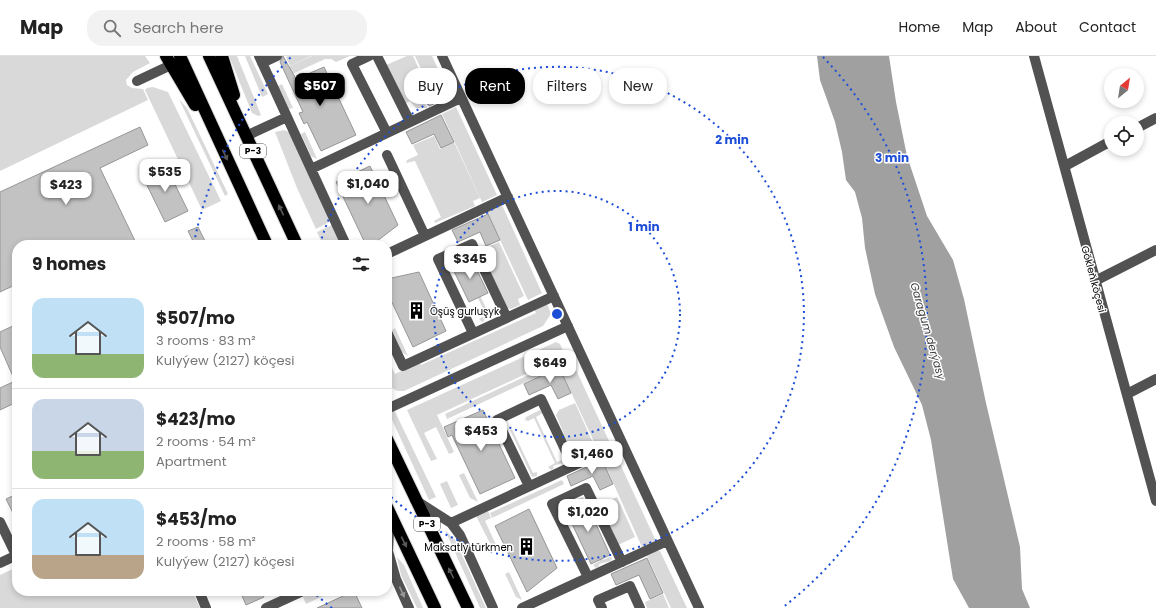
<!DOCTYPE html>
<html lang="en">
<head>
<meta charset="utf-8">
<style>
  body { margin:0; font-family:Poppins,sans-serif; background:#f2f2f2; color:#222; height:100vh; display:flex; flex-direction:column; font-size:15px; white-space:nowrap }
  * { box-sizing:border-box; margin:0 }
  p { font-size:13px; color:#767676 }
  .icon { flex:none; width:22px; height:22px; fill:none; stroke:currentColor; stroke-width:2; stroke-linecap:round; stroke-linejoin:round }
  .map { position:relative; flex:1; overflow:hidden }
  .sheet { position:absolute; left:12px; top:184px; width:380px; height:356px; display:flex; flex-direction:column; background:#fff; border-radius:16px; box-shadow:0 2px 6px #0003 }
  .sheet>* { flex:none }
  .hud { position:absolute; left:404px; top:12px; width:380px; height:36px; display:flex; gap:8px }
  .needle { width:26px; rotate:30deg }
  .tools { position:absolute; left:1104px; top:12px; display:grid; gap:8px }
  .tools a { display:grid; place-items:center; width:40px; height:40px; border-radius:50%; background:#fff; box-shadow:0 2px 6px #0003; font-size:20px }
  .price { position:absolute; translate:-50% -34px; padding:0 9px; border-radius:8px; background:#fff; color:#222; font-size:13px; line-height:26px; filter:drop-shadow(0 1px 2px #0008) }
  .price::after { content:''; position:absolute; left:50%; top:24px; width:12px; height:9px; margin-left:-6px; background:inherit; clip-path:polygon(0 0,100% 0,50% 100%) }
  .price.on { background:#000; color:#fff }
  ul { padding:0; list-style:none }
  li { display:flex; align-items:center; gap:12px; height:100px; padding:0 20px }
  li+li { border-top:1px solid #e0e0e0 }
  li span { display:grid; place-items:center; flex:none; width:112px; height:80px; border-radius:12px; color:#555 }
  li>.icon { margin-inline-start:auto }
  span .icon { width:48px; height:48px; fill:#fffc; stroke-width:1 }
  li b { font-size:17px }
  h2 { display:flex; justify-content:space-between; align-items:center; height:48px; padding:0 20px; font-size:17px }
  .chip { padding:0 14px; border-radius:16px; background:#fff; box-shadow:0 2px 6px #0003; font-size:14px; line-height:36px }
  .chip.on { background:#000; color:#fff }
  header { display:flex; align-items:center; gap:24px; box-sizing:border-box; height:56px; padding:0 20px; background:#fff; border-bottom:1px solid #e0e0e0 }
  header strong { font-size:19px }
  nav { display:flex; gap:22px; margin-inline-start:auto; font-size:14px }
  .search { width:280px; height:36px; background:#f2f2f2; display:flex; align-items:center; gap:10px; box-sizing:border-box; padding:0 14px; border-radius:16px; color:#767676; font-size:15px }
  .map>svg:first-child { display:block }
</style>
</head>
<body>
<header>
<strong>Map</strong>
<div class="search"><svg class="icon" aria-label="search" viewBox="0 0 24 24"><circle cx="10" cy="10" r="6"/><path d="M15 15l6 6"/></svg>Search here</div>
<nav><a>Home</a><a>Map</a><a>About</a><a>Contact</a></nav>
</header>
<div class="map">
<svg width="1156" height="552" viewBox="0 0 1156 552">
  <rect width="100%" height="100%" fill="#fff"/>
  <path fill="#d9d9d9" d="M0,0h145l5,7 -17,9 -7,8 1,5 5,3 11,1 5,11 -148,71z
    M229,0h8l24,59 -3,1 -6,-3z
    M245,0h5l18,38 -6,3z
    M288,0h23l-21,10 -4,-9z
    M312,0h38l-14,6 -5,-3h-6l-37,17 -4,-7z
    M407,0h6l19,41 -8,3 3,8h-11l-6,-7 -6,3 -18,-39z
    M415,0h17l18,39 -14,6z
    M282,28l11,24 -4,1 -11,-23z
    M153,31l15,5 53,109 -19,9 -57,-120 2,-2z
    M179,43l8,9 41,86 -3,2z
    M456,51l41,88 -15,7 -40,-88z
    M284,74l5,2 44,88 -17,9 -19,-41 -22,-56z
    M305,76l12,27 -6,-3 -10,-22z
    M434,80l6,13 14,-7 26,56 -7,3 2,5 -40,17 -1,-2 7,-4 -26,-56 -9,2 1,-3 11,-5 -5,-10z
    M502,149l40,88 -14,7 -41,-88z
    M334,168l10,21h-21l-6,-13z
    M499,186l25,54 -6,3 2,6 -9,4 -4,-1 -25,-55 1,-4z
    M467,198l3,3 -7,4 26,53 6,-3 3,1 -1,3 -12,3v2l-3,2 -3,-3 7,-4 -25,-53 -7,2 -3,-1 1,-2z
    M547,247l4,11 -8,12 -139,65c-20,2 -17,-21 -17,-34l8,17 24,-12 2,3 115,-52 -2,-4z
    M395,272l13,28 -6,-4 -10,-22z
    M556,286l4,2 7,16 4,-1 38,82 -3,6 -8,3 -42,-90 -119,55 17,37 -5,2 -13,-27 -12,6 13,26 -6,2 -24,-51z
    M556,306l2,5 -111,52 -2,-5z
    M387,339l49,102 -7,3 -42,-91z
    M575,347l18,40 -8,4 3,7c-6,3 -11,4 -16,-1l-16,-38 3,-5z
    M540,354l3,3 -7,4 21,45 8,-3 1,3 -13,4 1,2 -3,2 -3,-3 7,-4 -21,-45 -6,3 -3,-1 1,-3z
    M512,373l21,44 4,-1v4l-5,1 -22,-47z
    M611,397h4l40,86 -3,4 -10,4 -40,-89z
    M464,417l14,29 -8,-4 -11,-23z
    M562,424l2,4 -72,34 -2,-5z
    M447,425l11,24 -7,3 -11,-24z
    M583,441l1,3 -7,5 26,55 6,-3 3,1 -1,3 -12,3v2l-3,2 -3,-3 7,-4 -26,-55 -6,2 -3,-1 1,-3z
    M617,441l18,40 -17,8 -19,-40z
    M488,455l3,7 -6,3 13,28 -4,2 -18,-35z
    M445,474l10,10 31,68h-6z
    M657,495h3l27,57h-16l-24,-52z
    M397,501l7,8 19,43h-6l-16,-33z
    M17,511v24h175l8,17h-200v-33z
    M509,516l13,28 -6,-3 -11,-23z
    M317,535h17l-28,13 -3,-7z
    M663,538l6,14h-22l-2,-6z"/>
  <path fill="#a0a0a0" d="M817,0h72l7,46 11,54 20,60 26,44 11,39 22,104 34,144 2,42 8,19h-61l-16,-29 -22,-139 -9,-35 -28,-58 -19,-53 -10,-46 -3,-30 -7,-26 -9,-12 -4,-28 -7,-30 -15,-42z"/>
  <path fill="#c2c2c2" stroke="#969696" d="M283,0l13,23 28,-12 32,68 -35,16 -14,-29 -3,2 -5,-11 4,-1 -23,-50z
    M430,35l6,12 -7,3 -5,-12z
    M441,59l13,27 -13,6 -7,-14 -22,10 -6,-12z
    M140,71l8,18 -48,23 37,77h-120v39l-17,8v-100z
    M165,108l23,47 -23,11 -23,-47z
    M370,110l28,59 -26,20h-6l-30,-63z
    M488,158l12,26 -14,6 -6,-14 -22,10 -6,-12z
    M198,171l9,18h-12l-7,-14z
    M471,202l17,35 -19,9 -17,-35z
    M419,216l27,59 -33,16 -26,-55v-13z
    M17,268v78l-17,8v-22l15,-7 -15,-34v-15z
    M559,311l12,26 -13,6 -7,-14 -22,10 -5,-11z
    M483,354l32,68 -35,16 -28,-59 -4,2 -4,-10z
    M602,404l11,24 -13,6 -7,-14 -22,10 -4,-10z
    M17,438v27l-11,-22z
    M586,446l24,53 -19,9 -25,-53z
    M529,453l28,59 -30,24 -32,-66z
    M647,502l16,35 -13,6 -11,-24 -23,10 -5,-11z
    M240,535h21l3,6 -18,8z
    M354,535l8,17h-45z"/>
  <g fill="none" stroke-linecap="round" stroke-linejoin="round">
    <defs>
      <path id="highway" d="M166,0l29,49
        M180,0l87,189
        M209,0l88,189
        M222,0l12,39
        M387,383l81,169
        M387,451l48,101"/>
    </defs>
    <use href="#highway" stroke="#dbdbdb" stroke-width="14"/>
    <path stroke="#525252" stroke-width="10" d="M259,0l52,113 150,-71
      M369,0l-17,8 35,69
      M377,0l33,66
      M442,0l257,552
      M1034,0l122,445
      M262,7l15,-7
      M137,25l34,-16
      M1137,72l19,-10
      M246,80l41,-19
      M387,99l38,81
      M1065,110l46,-25
      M311,113l35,76
      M387,198l121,-57
      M1095,225l61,-31
      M387,276l16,34 151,-70
      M473,277l-35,-74 34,-15 35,74
      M1127,338l29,-15
      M387,353l181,-83
      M529,430l-32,-66 44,-21 32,67
      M415,444l36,23 9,12 33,73
      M390,457l-2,38 8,28 13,29
      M0,466l16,33
      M451,467l171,-80
      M0,507l17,-8
      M588,521l-36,-73 34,-16 36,74
      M199,535l7,17
      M266,552l37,-17
      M522,552l145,-67
      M602,552l-4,-8 32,-14 10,22"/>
    <use href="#highway" stroke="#000" stroke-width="12"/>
  </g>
  <defs><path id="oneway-solid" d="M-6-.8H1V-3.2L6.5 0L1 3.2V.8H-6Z"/></defs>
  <g fill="#595959">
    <use href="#oneway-solid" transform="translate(225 99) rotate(64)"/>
    <use href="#oneway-solid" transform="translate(281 154) rotate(-115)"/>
    <use href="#oneway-solid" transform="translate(404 486) rotate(64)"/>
    <use href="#oneway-solid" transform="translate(451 517) rotate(-116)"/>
  </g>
  <use fill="#979797" href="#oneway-solid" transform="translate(402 536) rotate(65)"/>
  <g fill="none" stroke="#1d4ed8" stroke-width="2" stroke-dasharray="2 4">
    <circle cx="557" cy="258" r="123"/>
    <path d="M320 188A247 247 0 1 1 389 439"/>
    <path d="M332 552A370 370 0 0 1 312 535M194 187A370 370 0 0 1 291 1M823 1A370 370 0 0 1 782 552"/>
  </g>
  <defs>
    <symbol id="building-bare" viewBox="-9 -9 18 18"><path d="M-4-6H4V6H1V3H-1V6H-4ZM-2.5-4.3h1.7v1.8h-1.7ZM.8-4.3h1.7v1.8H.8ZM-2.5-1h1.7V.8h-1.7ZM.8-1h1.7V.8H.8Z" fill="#000" stroke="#fff" stroke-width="2.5" paint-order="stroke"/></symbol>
  </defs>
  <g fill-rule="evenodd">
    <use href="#building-bare" x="404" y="242" width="25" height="25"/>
    <use href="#building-bare" x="514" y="478" width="25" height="25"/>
  </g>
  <g text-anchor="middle" stroke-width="3" stroke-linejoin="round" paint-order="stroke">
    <g fill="#fff" stroke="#4c4c4c" stroke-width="1">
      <rect x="240" y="88" width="26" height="14" rx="3"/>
      <rect x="414" y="461" width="26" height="14" rx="3"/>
    </g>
    <g font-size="9" font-weight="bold" fill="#000">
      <text x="253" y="98">P-3</text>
      <text x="427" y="471">P-3</text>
    </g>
    <g font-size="10" fill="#000" stroke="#fff">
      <text transform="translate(1094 223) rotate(75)" y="4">Gökleň köçesi</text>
    </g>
    <g font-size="10" fill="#000" stroke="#fff" text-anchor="start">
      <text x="430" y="259">Öşüş gurluşyk</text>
      <text x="513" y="495" text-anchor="end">Maksatly türkmen</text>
    </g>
    <g font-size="11" font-style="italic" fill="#414141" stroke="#fff">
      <text transform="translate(928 275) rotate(74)" y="4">Garagum derýasy</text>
    </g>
  </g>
  <circle cx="557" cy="258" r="6" fill="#1d4ed8" stroke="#fff" stroke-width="2"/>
  <g font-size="12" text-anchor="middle" font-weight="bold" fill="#1d4ed8" stroke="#fff" stroke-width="3" stroke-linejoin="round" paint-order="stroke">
    <text x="732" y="88">2 min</text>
    <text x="892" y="106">3 min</text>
    <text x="644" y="175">1 min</text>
  </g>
</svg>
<div class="tools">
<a><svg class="needle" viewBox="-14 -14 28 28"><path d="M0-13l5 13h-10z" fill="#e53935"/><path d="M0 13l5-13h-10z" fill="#767676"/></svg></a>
<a><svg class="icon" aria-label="locate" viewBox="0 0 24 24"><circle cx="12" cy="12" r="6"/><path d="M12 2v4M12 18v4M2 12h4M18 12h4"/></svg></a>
</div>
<b class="price on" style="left:320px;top:51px">$507</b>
<b class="price" style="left:165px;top:137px">$535</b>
<b class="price" style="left:368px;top:149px">$1,040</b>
<b class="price" style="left:66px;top:150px">$423</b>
<b class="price" style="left:470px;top:224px">$345</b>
<b class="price" style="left:550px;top:328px">$649</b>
<b class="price" style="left:481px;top:396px">$453</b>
<b class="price" style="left:592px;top:419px">$1,460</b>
<b class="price" style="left:588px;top:477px">$1,020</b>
<div class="hud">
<a class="chip">Buy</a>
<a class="chip on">Rent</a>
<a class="chip">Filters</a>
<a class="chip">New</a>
</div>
<section class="sheet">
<h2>9 homes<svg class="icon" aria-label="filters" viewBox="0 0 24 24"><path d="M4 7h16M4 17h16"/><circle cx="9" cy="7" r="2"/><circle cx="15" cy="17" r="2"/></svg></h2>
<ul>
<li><span style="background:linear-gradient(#bfe0f5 70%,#8fb573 0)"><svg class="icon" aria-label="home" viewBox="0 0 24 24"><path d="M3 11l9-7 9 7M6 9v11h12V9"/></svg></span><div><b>$507/mo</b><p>3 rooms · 83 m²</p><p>Kulyýew (2127) köçesi</p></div></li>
<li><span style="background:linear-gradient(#c9d6e8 65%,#8fb573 0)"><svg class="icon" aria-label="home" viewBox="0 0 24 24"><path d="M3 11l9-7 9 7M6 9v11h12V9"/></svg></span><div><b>$423/mo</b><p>2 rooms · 54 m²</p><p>Apartment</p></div></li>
<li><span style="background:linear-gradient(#bfe0f5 70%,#b9a48a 0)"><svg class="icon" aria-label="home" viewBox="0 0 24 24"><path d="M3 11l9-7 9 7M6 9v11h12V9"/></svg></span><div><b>$453/mo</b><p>2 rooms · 58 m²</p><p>Kulyýew (2127) köçesi</p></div></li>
</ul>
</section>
</div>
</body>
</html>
